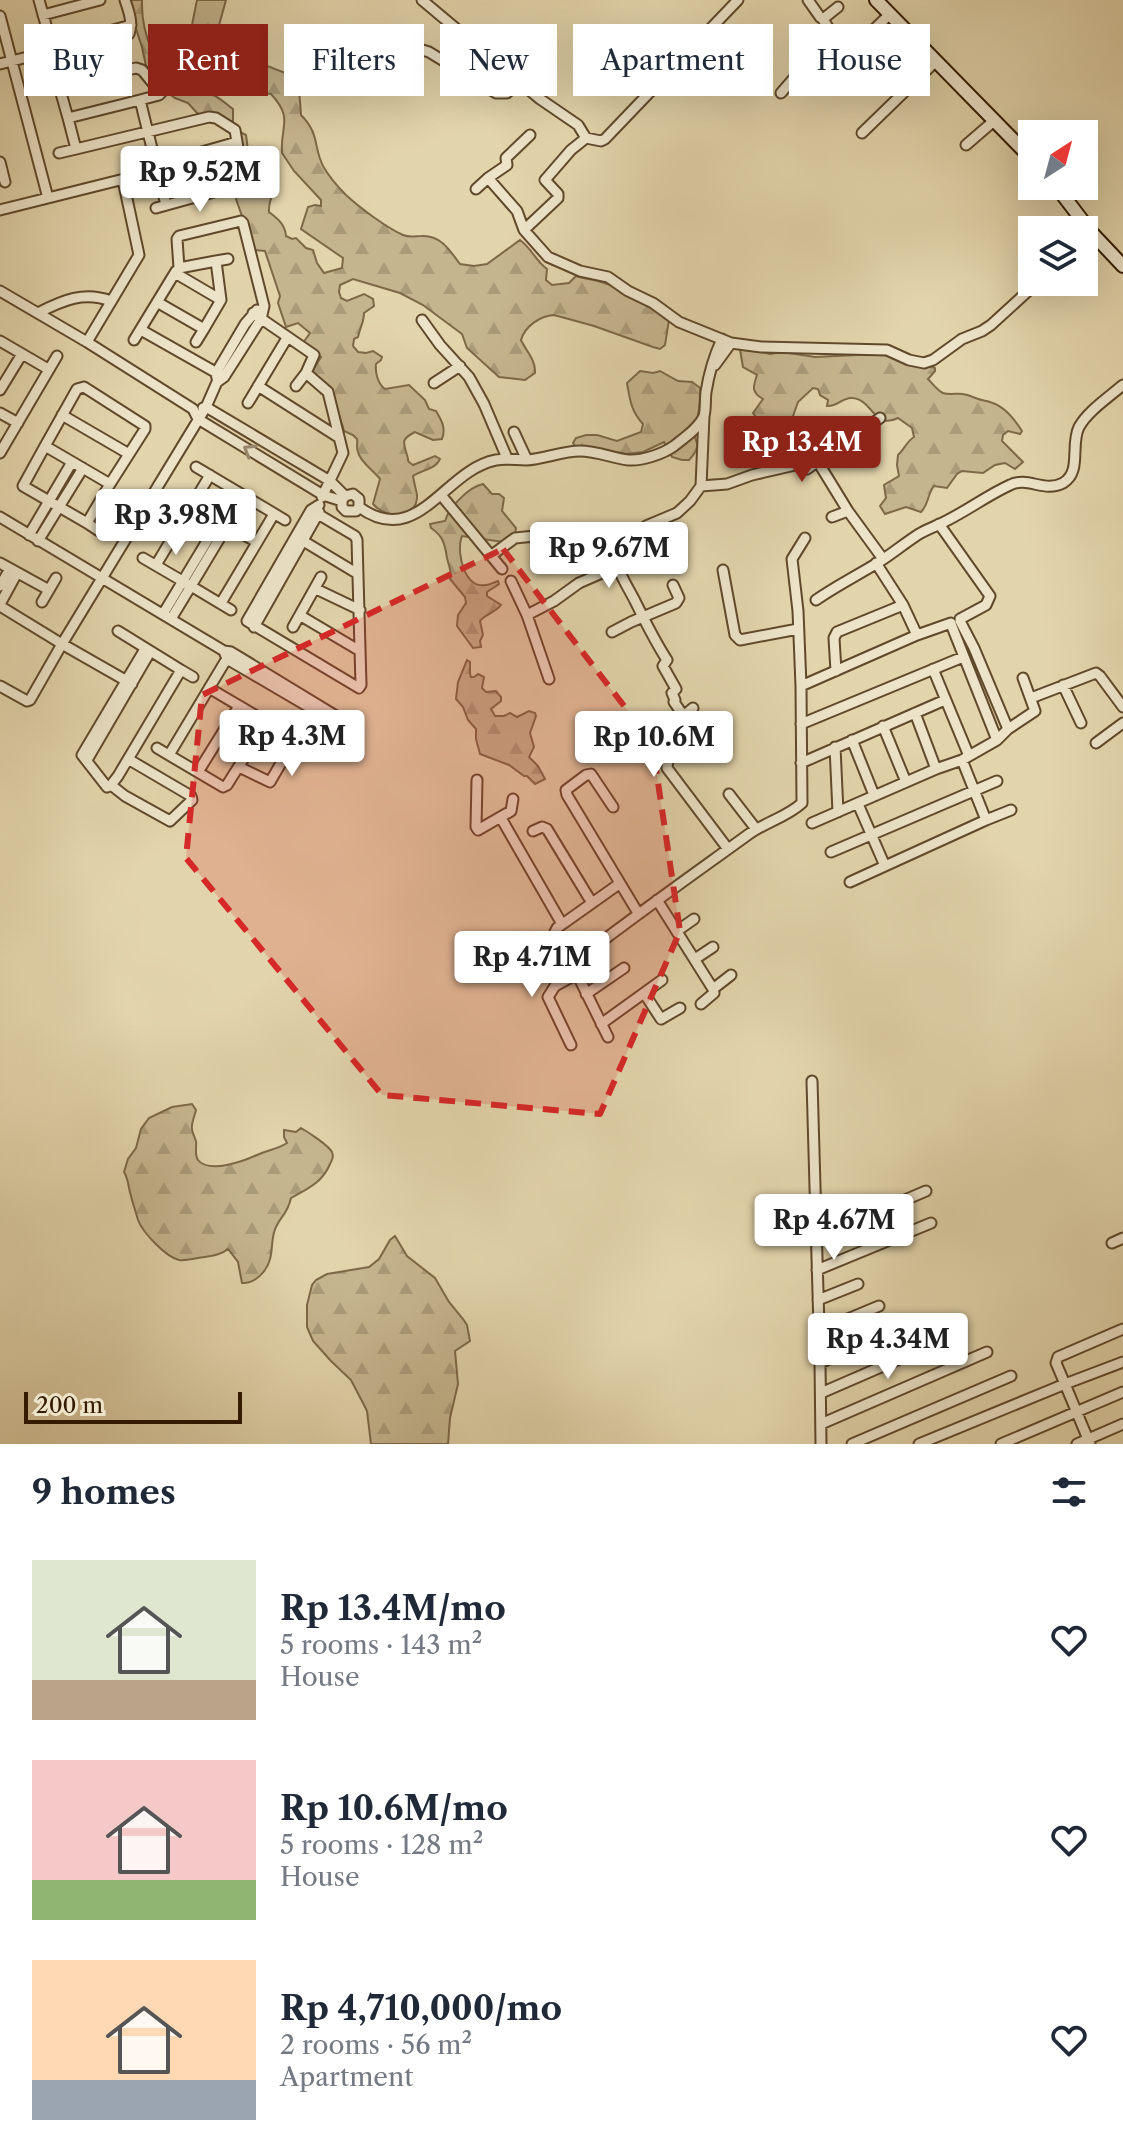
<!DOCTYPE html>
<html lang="en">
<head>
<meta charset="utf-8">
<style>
  body { margin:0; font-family:"Libre Caslon Text",serif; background:#f6f6f7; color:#1f2937; height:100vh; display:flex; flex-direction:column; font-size:30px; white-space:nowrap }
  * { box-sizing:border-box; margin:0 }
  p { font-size:26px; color:#747a83 }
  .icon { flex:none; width:44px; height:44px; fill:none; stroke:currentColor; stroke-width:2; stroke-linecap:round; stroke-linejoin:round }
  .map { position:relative; height:1444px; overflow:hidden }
  .side { display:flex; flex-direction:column; background:#fff; flex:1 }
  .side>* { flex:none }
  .hud { position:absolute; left:24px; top:24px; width:1076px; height:72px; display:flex; gap:16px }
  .needle { width:52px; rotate:36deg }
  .fabs { position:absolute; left:1018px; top:120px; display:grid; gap:16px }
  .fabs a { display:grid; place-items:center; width:80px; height:80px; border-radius:0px; background:#fff; box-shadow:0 8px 32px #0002; font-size:40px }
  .scale { position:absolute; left:24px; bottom:20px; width:218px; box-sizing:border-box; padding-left:8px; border:4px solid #351b00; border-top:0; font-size:22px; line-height:28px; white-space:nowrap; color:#351b00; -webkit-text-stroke:6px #ece3c8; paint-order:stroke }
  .price { position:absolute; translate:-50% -68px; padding:0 18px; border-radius:8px; background:#fff; color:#222; font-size:26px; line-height:52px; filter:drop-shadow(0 2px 4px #0008) }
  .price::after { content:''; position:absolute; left:50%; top:48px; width:24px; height:18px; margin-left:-12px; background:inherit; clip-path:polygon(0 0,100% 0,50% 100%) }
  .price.selected { background:#8f2418; color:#fff }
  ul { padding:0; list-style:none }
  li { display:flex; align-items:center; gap:24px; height:200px; padding:0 32px }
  li span { display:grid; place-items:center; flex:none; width:224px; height:160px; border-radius:0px; color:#555 }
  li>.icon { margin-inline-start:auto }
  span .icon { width:96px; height:96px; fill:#fffc; stroke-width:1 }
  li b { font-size:34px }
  h2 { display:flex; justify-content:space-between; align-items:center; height:96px; padding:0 32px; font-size:34px }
  .pill { padding:0 28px; border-radius:0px; background:#fff; box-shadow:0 8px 32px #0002; font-size:28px; line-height:72px }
  .pill.selected { background:#8f2418; color:#fff }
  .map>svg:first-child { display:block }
</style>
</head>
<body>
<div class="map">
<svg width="1123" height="1444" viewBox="0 0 1123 1444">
  <defs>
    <pattern id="forest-firs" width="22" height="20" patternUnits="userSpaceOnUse" patternTransform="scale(2)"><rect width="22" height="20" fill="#c5b58e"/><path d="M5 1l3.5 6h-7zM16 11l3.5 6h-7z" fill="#aa9b79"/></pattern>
  </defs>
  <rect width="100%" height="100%" fill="#e2d4ab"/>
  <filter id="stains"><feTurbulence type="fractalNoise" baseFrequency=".0025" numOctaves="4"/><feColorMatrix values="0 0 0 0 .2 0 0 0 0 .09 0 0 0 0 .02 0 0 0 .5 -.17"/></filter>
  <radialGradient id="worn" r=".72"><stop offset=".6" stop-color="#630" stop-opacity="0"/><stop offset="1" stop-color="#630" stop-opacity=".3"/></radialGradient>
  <path fill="url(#forest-firs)" stroke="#7d6847" stroke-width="2" d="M128,0h14c-1,33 13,72 45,88 5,3 13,2 19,4 11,3 18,10 27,17v12l-13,3 -23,-11 -9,-10 -13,-5 -8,-6 -21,-26 -4,-19 -9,-27z
    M197,0h29l-8,29 5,12 29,19 36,14 11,14 2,27c19,19 12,31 22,51 5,9 16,22 23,29 14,13 41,33 57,40 7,3 12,1 19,1 19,-1 28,15 38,28l14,2 13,-2 33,-24c12,9 16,21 27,29l-1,11 6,5 17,-2 7,-7c8,3 17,3 25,6 23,6 50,23 68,38l-4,25 -5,4 -7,-2 -59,-21 -40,-11c-14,1 -29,11 -33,25 5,11 15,20 14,33l-10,7 -26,-3 -32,-29 -5,-14 -39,-29 -23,-12 -47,-14 -13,6 -1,7 2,6 6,3 17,-7 9,5 1,7 -10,7c0,9 -4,15 -6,24l-4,2 -1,7 5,6 8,1 7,-2 9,6 -1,3 -5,4c-1,9 2,20 9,25l24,-4 16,15 4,9 7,2c6,10 10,17 6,28l-9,1 -18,-8c-14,7 -12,10 -8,23 3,9 -2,4 6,10l22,-9 5,3c-4,10 -18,11 -27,17 1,7 3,13 4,19 1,24 -30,25 -44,9l7,-25c-6,-8 -20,-17 -22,-27 -2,-4 0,-9 -1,-13l-4,-4 -9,-4 -13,-43 -20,-15 10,-16 -18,-14 7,-10 -12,-10 -12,4 -8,-24 2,-7 -15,-45 -11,-1 -18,-51 8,-16 -4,-51 6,3 2,15 -2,9 6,7 2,10 19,7c2,10 -5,18 -4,29 9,7 16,12 17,24l6,3 4,-1 10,10 7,2 4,13 7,10 18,-5 1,-10 -42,-29 7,-22 7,-2 6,1v-6l-27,-29 -12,-18c-2,-28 12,-34 -11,-59l-30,-2 -12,-7 -8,-10 -1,-7 -21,-19 -8,-19z
    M743,348l27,6 13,-2 32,5 63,-3 19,3 20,8 14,1 4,2v3l-7,8c4,4 10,12 15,14 6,2 15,0 20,1 7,1 13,5 19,6 19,3 29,14 40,31l-2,3 -12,-3 -5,4 -1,6 21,21 -8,7 -10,-6 -10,2 -12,8 -21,-2 -5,3 -10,14 -13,-2c-7,9 -5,18 -13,26l-15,-5 -21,7 -5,-8 6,-8 -2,-13 15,-9 -2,-11 1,-10c7,-6 8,-13 16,-18l-2,-9 -14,-10c-25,12 -25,-19 -46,-20 -9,-1 -15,9 -25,8l1,-6 -8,-5 -2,-6 -5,-1 -15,14 -5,14 -15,17 -1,3 2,13 -6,3 -26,1 -4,-15c6,-6 13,-6 19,-12l-9,-13 10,-14c-12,-7 -10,-12 -6,-24l-14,-8 -3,-17z
    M640,371l13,2 7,-2 18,10 14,1 8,6c0,8 0,19 -2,27 0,5 -4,8 -5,13 0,15 12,14 -4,32h-7l-10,-3 -8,-15 -21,10 -17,2 -27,-5h-15l-9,-3 -2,-3 3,-5 10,-3h11l20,6 24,-9 2,-8c-12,-13 -13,-24 -16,-41z
    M483,484l9,10h7l5,4 -2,13 14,17 -1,7 -12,7 -41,-6 -1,3c-4,14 3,50 25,46 4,0 8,-3 12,-4l1,3 -12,8v4l14,9c-6,8 -16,9 -21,16l3,14 -3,6 1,6 -8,1 -16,-22 1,-11 8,-12 -1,-6 -15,-18c2,-9 -1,-12 -3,-21 -2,-14 -4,-22 -16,-30l-1,-4 15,-3c4,-14 24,-34 38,-37z
    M467,660l3,2v12l1,3h3l4,-3 6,3 -2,11 4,4 10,-1 5,6v4l-10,8 4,7h9l6,-3 7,4 12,-6 6,2 1,3 -6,17 4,14 -5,10 9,9 7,13 -10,5 -8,-8h-3l-15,-11 -29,-11 -4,-15v-10l-8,-9 -5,-13 -7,-8 2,-17z
    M192,1104l4,6c-1,5 -5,13 -4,19 0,3 3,9 4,12 1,6 -2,13 2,19 11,14 46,1 59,-5 11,-5 21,-6 30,-12l-3,-6v-7l12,2 5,-4c7,4 27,17 31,24 2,5 0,8 -2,12 -8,19 -23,25 -39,34 -4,17 -9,16 -15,29 -5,10 -3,21 -6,32 -3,12 -15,25 -28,24l-4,-21 -10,-13c-8,7 -19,7 -30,9 -6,1 -13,3 -19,2 -13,-3 -36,-27 -41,-40 -2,-7 -5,-16 -7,-24 -3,-9 -2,-16 -7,-24l4,-13 8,-11 5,-19 8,-11 23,-11z
    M395,1236l12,20 28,22 14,24 14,17 4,6 3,16 -15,10 3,33 -8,34 -2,26h-77l-4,-33 -3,-6 -13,-25 -20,-19 -18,-20 -6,-14v-22l5,-20 4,-5 11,-6 42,-7 10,-8 11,-19z"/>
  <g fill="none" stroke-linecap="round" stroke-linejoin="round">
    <defs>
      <path id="street" d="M39,0l14,50
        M422,0l118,99 38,26 8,13
        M738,0l-133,139 -4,2 -15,-3 -15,12 -26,30 13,14v4l-34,32 24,27 32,14 28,6 20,14 25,12 26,19 52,21 30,4 126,3 22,10 15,3 9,-3 29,-21 20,-8 9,-6 47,-43
        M808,0l12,17 3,2 15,-12
        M43,15l57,-15
        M0,16l48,182 -48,12
        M394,31l19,16 16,5 67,41h11l12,-13
        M862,41l28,-27
        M48,52l4,-5 79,-22
        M0,64l48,-12 6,2 75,-20c4,-12 0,-22 -4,-34
        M55,72l13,46 72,-18
        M59,85l77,-17 6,2 19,23 -2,2 -19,5 26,105
        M781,93l13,-15 43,-37 -15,-23
        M68,118l8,31 133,-32 7,1 19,12 4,24v31l-83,23
        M862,133l74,-72
        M966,145l29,-25
        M59,153l17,-4
        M0,162l5,20
        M154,173l4,1 81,-20
        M476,189l12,-11
        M48,198l88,-22 11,-4 9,-7 81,-23
        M524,230l-7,-19 -29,-33 19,-13 -1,-7 24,-23
        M216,261l12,-2
        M0,291l87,51 106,67 5,10 125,76 19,6v6l4,4h10l3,-4v-8l-6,-5 -8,2 -3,5
        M157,302l47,27 17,-29 -46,-27
        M38,313c25,-13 46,-22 73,-12
        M253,313l61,42 -8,18 -10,13
        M422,320l18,25 29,32 15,27 23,54
        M141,330l83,47
        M134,340l42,-69
        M0,341l48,28
        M87,342l52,-87 -16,-75
        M196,342l8,-13
        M715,365l16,-22
        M306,373l22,19 15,61 -21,44
        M217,378l-1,-5 29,-49 12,-14
        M434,383l26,-17
        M258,386l80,51
        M0,390l22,-36
        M248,403l39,-65
        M203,408l3,-1 124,74 15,15
        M0,413l18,10
        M62,415l67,39
        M514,432l13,28
        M45,446l65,38 -23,39 -64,-37z
        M45,446l32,-57 7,-2 61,39v3l-35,55
        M0,453l57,-97
        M818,462l30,49 35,48
        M196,467l89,53
        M701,486l26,-2 25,-9 43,-10 4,-1 8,5 73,-51
        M441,495l61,74
        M191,505l66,37
        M359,507c59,43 85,-37 137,-47 10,-2 20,0 30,0 18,-1 36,-9 54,-9 17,0 32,7 48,9 14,1 35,-6 46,-14 10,-8 25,-18 30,-30 2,-7 1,-17 2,-24 3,-19 8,-36 16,-53
        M311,510l44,26 2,4 4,145 -2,3 -112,-67 64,-111 8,-5
        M0,517l224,134 7,1 115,70 1,4
        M832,517l16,-6
        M87,523l12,8
        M939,524l51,72 -4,9 -26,14
        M29,535l43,-73
        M805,538l-13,21 6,52 3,75 116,-51 34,-12
        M300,539l58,35
        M38,541l45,-73
        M492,555l23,-17 40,-4
        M143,558l48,28 36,-60
        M0,563l49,27 -7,12
        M876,563l27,42 14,30
        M156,565l54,-90
        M617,565c5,14 12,24 18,36 11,22 19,39 32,59l-4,6 13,23 -4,4 3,7 -1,2 9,13
        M723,570l12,65 5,5 58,-11
        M511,581l16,34
        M0,586l10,-17
        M316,589l44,21
        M49,590l7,-12
        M816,600c20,-14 42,-25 63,-38 14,-9 26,-19 40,-28 8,-5 18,-8 27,-13 22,-11 42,-26 64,-36 18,-9 34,8 53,-2 19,-11 7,-38 16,-56 9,-16 30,-30 44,-42
        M221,603l53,-89
        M0,604l17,-31
        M0,606l62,38 144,-237 11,-25 7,-5 37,-58 3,-13 -21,-83 -2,-2 -62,15 -2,3 2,29 37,-7 5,39
        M163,614l56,-93
        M301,616l59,35
        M171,619l20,-33 40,24
        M960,621l14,27 34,81
        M951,624l46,116
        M254,627l65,-115
        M293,627l28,-50
        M118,631l63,39 -63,106 -7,9 -4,2 -25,-32 63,-106
        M612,632l19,-10 45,-19 3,-5 -6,-13
        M224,651l3,8 116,68 4,-1
        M933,669l36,87
        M181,670l12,7
        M836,671l-2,-33 3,-6 66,-27
        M549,679l-22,-64 27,-14 25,-18 64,-28 7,-5c1,-9 -9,-15 -4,-24l31,-13 13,-12 11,-15 3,-70
        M1063,685l18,38
        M0,686l27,15 3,-1 32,-56 70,40
        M1031,698l65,-25 4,3 23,31
        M693,708l-11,9 -1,12 -13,13 6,13 -6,5 -1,8 61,81
        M915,713l21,56
        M801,724l162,-67
        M883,726l23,56
        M295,739l14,9
        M852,740l22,55
        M1096,743l27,-20
        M835,747l3,65
        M157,748l66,39 4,-2 39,-62 -3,-3 -54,-32
        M169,755l60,-100
        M87,760l63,-108
        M801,763l144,-63
        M239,767l31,15 45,-77
        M198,772l41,-66
        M477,780l-1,47 2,3 33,-19 2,-12
        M111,785l14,11 45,25 22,-21 -1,-4 -63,-37
        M729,794l27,35
        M858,804l27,62 101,-46 -24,-60
        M613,807l-22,-33 -5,1 -20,15 1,5 71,118
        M501,818l61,106
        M986,820l25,-10
        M812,823l124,-54 26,-9 35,-20 11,-11 27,-18 -12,-33
        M533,831l9,-4 5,2 45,74
        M831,852l166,-71
        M850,882l35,-16
        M657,900l56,89 1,4 -13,11
        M677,931l17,-12
        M695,959l18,-12
        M576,961c57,-44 115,-85 173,-127 17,-12 38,-17 53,-31l-1,-117
        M713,989l18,-14
        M644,993l17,26 19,-11
        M586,994l38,-26
        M601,1024l61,-44
        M608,1037l-31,-63 -1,-13 -21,-29 2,-4 62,-44
        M571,1045l-23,-48 7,-11 22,-12
        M812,1081l8,282 1,81
        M816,1238l110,-47
        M1112,1243l11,-5
        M817,1270l114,-47
        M818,1300l40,-16
        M819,1331l60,-25
        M820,1363l87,-38
        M821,1393l122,-53
        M821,1424l166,-72
        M852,1444l159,-68
        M919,1444l146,-60 -9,-21 2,-6 65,-28
        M1001,1444l122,-52
        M1077,1444l46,-20
        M1090,1444l-25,-60 58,-22"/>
      <path id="secondary" d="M876,0l156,159
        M1056,186l35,46 32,34"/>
    </defs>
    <use href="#street" stroke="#60492b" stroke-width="13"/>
    <use href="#secondary" stroke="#351b00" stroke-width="16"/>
    <use href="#street" stroke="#ece3c8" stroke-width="9"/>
    <use href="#secondary" stroke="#ece3c8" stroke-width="12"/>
  </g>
  <defs><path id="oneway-chevron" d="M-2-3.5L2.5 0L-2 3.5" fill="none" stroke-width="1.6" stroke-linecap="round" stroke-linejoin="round" transform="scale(2)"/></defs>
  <use stroke="#9a896e" href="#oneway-chevron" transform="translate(249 450) rotate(-149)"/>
  <path fill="#d62828" fill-opacity="0.2" stroke="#d62828" stroke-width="6" stroke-dasharray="16 10" stroke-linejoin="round" d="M503,549l149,193 28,189 -80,183 -218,-19 -196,-237 16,-163z"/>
  <rect width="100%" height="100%" filter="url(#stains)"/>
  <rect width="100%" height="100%" fill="url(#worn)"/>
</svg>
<div class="fabs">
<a><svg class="needle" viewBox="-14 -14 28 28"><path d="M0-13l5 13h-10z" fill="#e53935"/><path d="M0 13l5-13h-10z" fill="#747a83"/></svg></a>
<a><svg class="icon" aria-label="layers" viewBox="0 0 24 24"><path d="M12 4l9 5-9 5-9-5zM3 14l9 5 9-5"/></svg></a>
</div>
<div class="scale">200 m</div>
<b class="price" style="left:200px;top:214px">Rp 9.52M</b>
<b class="price selected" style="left:802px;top:484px">Rp 13.4M</b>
<b class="price" style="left:176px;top:557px">Rp 3.98M</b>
<b class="price" style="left:609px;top:590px">Rp 9.67M</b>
<b class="price" style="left:292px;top:778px">Rp 4.3M</b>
<b class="price" style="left:654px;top:779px">Rp 10.6M</b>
<b class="price" style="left:532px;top:999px">Rp 4.71M</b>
<b class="price" style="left:834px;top:1262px">Rp 4.67M</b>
<b class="price" style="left:888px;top:1381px">Rp 4.34M</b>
<div class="hud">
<a class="pill">Buy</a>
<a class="pill selected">Rent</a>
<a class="pill">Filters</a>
<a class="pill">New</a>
<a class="pill">Apartment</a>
<a class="pill">House</a>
</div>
</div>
<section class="side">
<h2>9 homes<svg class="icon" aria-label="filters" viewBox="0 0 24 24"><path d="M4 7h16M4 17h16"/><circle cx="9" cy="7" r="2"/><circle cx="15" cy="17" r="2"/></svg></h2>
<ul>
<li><span style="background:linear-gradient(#dfe7d0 75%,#b9a48a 0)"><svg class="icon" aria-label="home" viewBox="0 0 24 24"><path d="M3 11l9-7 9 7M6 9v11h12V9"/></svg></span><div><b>Rp 13.4M/mo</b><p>5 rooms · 143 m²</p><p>House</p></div><svg class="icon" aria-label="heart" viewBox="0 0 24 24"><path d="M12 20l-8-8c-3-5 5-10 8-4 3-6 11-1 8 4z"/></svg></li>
<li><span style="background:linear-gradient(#f6c9c9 75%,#8fb573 0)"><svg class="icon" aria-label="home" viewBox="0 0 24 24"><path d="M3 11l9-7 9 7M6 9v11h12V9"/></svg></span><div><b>Rp 10.6M/mo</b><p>5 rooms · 128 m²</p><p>House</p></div><svg class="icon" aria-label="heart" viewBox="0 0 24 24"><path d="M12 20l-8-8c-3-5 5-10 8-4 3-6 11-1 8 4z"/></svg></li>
<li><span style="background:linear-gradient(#ffd9b3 75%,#9aa5b1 0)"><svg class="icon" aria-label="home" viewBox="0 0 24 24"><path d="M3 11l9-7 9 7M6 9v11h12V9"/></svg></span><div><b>Rp 4,710,000/mo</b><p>2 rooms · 56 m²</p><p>Apartment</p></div><svg class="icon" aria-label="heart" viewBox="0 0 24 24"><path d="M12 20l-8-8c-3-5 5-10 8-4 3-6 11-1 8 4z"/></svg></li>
</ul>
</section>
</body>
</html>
